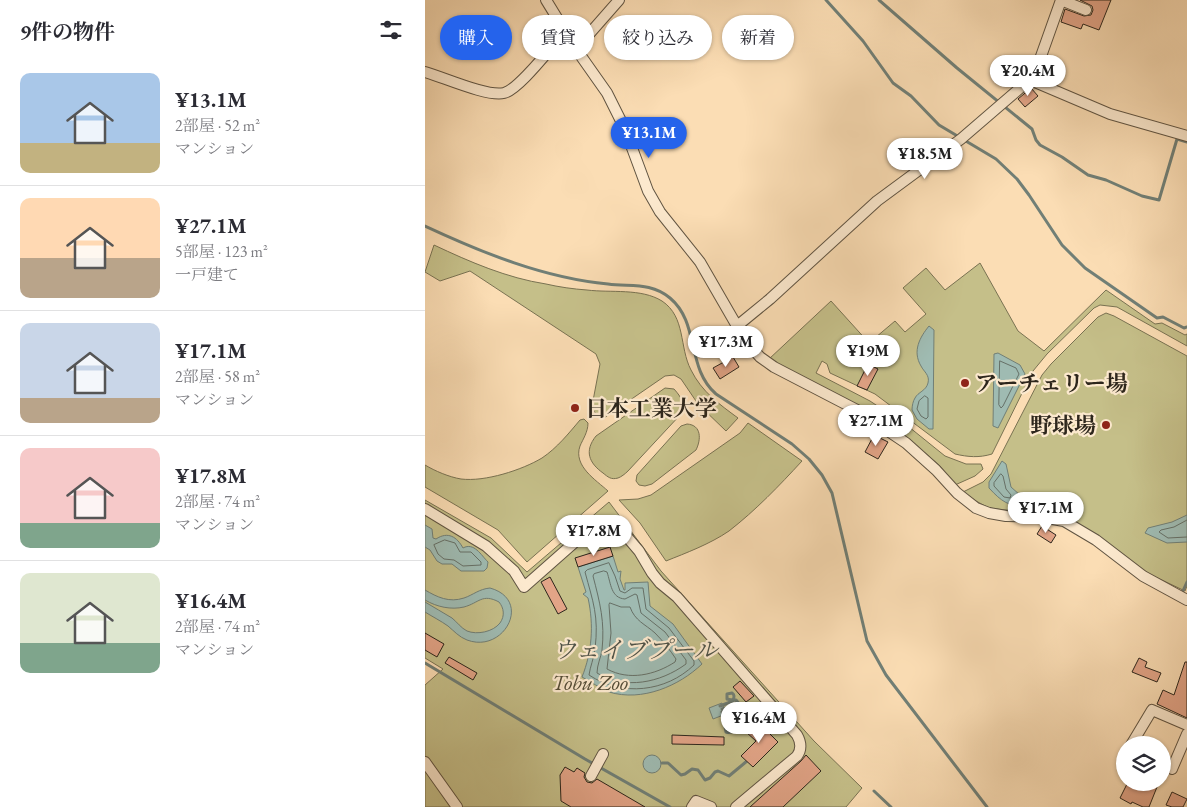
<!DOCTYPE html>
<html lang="ja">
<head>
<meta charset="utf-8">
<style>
  body { margin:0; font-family:"EB Garamond","Noto Serif JP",serif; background:#f2f2f3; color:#2b2b33; height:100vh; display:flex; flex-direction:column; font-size:19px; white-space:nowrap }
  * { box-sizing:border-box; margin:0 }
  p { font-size:16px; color:#7c7c81 }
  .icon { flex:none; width:28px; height:28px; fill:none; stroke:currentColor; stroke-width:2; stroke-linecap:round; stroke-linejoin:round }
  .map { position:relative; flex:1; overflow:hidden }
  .details { display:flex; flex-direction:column; background:#fff; width:425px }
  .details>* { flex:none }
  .top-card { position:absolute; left:15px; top:15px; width:475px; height:45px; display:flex; gap:10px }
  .tools { position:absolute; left:691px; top:736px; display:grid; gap:10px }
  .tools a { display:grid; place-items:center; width:55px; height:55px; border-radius:50%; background:#fff; box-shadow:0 1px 4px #0004; font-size:25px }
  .price { position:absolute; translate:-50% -42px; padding:0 11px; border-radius:18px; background:#fff; color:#222; font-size:16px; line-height:32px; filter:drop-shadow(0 1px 2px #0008) }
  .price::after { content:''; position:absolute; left:50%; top:30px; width:15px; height:11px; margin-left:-8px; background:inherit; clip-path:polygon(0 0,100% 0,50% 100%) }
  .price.selected { background:#2563eb; color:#fff }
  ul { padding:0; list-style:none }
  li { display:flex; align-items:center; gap:15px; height:125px; padding:0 20px }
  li+li { border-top:1px solid #e1e1e2 }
  li span { display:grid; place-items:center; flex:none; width:140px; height:100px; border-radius:10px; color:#555 }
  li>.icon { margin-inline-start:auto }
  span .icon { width:60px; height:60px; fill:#fffc; stroke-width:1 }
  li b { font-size:21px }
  h2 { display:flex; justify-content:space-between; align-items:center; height:60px; padding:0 20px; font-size:21px }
  .tag { padding:0 18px; border-radius:22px; background:#fff; box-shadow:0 1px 4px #0004; font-size:18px; line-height:45px }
  .tag.selected { background:#2563eb; color:#fff }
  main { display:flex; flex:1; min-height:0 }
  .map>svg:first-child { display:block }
</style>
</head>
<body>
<main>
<section class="details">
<h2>9件の物件<svg class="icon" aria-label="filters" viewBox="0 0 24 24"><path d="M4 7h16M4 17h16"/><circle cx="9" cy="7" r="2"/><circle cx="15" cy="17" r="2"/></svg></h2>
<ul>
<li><span style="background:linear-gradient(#a9c7e8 70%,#c2b280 0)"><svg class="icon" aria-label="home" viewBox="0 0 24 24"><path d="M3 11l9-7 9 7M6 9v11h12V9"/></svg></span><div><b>¥13.1M</b><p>2部屋 · 52 m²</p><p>マンション</p></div></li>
<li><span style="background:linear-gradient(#ffd9b3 60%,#b9a48a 0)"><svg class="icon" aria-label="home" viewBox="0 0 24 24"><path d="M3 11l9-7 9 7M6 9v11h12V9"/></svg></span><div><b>¥27.1M</b><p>5部屋 · 123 m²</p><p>一戸建て</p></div></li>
<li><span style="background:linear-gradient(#c9d6e8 75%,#b9a48a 0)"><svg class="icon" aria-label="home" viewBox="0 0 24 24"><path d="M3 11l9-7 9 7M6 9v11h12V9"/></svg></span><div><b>¥17.1M</b><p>2部屋 · 58 m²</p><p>マンション</p></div></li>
<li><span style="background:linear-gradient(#f6c9c9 75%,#7fa58c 0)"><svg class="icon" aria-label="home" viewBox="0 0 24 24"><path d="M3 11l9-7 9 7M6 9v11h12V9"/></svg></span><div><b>¥17.8M</b><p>2部屋 · 74 m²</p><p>マンション</p></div></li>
<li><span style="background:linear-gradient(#dfe7d0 70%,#7fa58c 0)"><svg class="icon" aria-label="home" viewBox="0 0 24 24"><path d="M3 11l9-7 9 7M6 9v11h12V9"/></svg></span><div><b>¥16.4M</b><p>2部屋 · 74 m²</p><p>マンション</p></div></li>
</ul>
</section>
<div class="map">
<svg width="762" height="807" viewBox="0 0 762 807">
  <rect width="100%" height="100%" fill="#fbddb4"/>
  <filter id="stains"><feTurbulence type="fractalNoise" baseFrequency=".004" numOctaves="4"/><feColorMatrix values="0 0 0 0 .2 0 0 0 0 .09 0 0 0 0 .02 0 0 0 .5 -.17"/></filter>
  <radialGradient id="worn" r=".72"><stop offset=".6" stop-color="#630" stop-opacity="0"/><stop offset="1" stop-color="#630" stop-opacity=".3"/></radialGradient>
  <path fill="#c5bf89" stroke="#797252" d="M9,245c36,17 73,33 112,39 13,3 27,5 41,6 24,3 54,-2 75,11 24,16 17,46 29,69 11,22 28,34 47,48l-12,13 -28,-27 -17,-25 -7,-4 -9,1 -61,42c-7,-2 -10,-5 -12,-12l8,-42 -4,-10 -126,-83 -30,10 -15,-9z
    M555,263l38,68 26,20 62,-61 49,34 7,-1 23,12 2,-1v12l-70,-39 -17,-2 -6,3 -47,46 -14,17 -41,83c-13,4 -24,3 -37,0l-80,-60 -45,-21 -3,-9 -5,-3 -6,12 54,28 39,26 36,29 21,8h15l2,5 -8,7 -20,9 -15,-19 -31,-27 -140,-80 62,-58 38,42 26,-22 10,11 21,-18 -23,-26 23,-20 19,22z
    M681,313l8,3 73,40v230l-2,5 -40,-19 -58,-43 -21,-12 -77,-9 -13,-7 -13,-9 20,-10 8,-8 51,-99 9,-11 47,-47z
    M240,388l9,1c8,9 10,13 7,25l-53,57c-3,3 -7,6 -10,7 -7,2 -10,-1 -15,-5 -14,-10 -19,-22 -7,-37z
    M159,419l4,4c0,9 -5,16 -8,23 -7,20 16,34 28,45l-81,71 -29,-32 -73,-43v-22c10,6 24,12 36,14 24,3 61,-9 81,-21 15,-10 27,-25 38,-38z
    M323,423l54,38c-23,25 -46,49 -73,70 -19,13 -43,22 -63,30l-26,-38 -21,-23 19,-1 13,-4 89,-62z
    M262,424c15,1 14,16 9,26l-44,34 -7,2 -6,-1 -3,-4 1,-6 44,-49z
    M0,500l66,38 36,34 82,-70 52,69 153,170 48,47 -16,19h-421v-122l18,-16 -18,-11z"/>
  <path fill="#9fbbb2" stroke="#717f76" d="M504,326l5,4 -1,99h-4l-12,-10 -5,-9c0,-4 1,-9 3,-12 3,-6 11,-7 13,-15 2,-8 -4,-11 -7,-17 -9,-15 -1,-29 8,-40z
    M573,353l22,12 5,9 -27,54 -5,-2 1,-72z
    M577,461l4,3 5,23 18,16 -2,4c-19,-1 -25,-5 -38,-19v-6z
    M762,515v27l-20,1 -22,-10 3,-5 24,-6z
    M0,525l7,4 1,9 3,1c12,-8 21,-2 27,9 11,-6 18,7 25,14l-1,6 -3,3h-23l-9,-7h-10l-5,-3 -7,-11 -5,-3z
    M188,556l5,16 3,-1 -1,8 4,11h1v-7l23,-1 2,24 23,18 29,40c-23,22 -60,38 -93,28 -9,-4 -18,-10 -27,-15 10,-25 12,-52 6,-79l-5,-4 3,-2 -8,-25z
    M65,588c43,12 14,66 -23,52 -8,-3 -13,-9 -19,-14 -7,-5 -15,-9 -23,-14v-10c9,5 18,11 27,16 5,4 9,10 15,13 10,4 26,1 33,-8 5,-7 4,-15 -1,-21 -17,-9 -20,1 -35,5 -13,3 -27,0 -39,-7v-10c12,7 24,13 39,8 9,-3 15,-9 26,-10z
    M297,703l4,11 -13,5 -4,-11z
    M218 764a9 9 0 1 1 18 0a9 9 0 1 1-18 0Z"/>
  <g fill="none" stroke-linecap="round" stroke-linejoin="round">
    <path stroke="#667067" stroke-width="1" d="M575,361l16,7 3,6 -16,32 -2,2 -2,-3z
      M500,396l3,2v19l-2,2 -5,-3 -4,-7 2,-8z
      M576,474l2,2 3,13 5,6 -1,3 -6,-1 -10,-11v-3z
      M762,520l-13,7 -13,3 -2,2 9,6 19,-1
      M20,540l10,3 5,9h11l10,10v3l-18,1 -9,-6 -10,-1 -6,-5 -4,-9z
      M184,563l6,13 5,15 5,2 7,-5h11l3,21 23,19 25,33v4c-28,27 -72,32 -105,10 1,-8 5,-17 6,-26 4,-33 -2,-47 -10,-77l2,-2z
      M179,571l3,1c4,12 4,26 18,27l10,-5 2,1 4,18 24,19 21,28v4c-26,19 -61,26 -89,9 0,-8 4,-16 5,-23 3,-28 -2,-47 -9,-74l1,-2z
      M185,603l11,4h9c5,14 15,17 25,26 8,8 15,17 21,26l-1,3c-20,13 -46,19 -68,7l4,-36 -2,-28z"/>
    <path stroke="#717f76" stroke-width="3" d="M401,0l37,41 30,42 18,13 28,29 57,34 21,20 12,16 33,50 23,23 72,50 6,-1 21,11 3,-1
      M454,0l78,68 75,61 4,11 4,5 22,12 26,18 18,5 36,16 17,4 18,-61 10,3
      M0,226c58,27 119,52 183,58 23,3 43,-2 62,14 30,25 16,70 46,96l76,50 17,15 13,16 10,18 35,148 19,34 101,132
      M755,592l2,1 5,-11
      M0,663l160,96 85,48
      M295,706l13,-5c1,-4 2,-6 -1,-8l-5,1v5c3,1 6,1 9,1l4,5 -1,4 -4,-1
      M309,707l2,-4 5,1 10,13h2l5,-2 -1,-6c-4,-2 -11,-1 -12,4l12,14
      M297,709l8,-2 5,1 5,15
      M297,712l10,-3c4,4 3,9 -3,9l-4,-3v-2l6,-3 3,3c-1,6 -5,9 -9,14l1,5c5,2 12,-3 13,-8l-3,-4h-3l-3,4 2,5 16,3
      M310,719l5,-1 11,11
      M237,763h6l13,12 4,-1 7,-5 6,1 7,10 5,-2 5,-6 3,-1 11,5 18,-15
      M449,791l17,16"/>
  </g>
  <path fill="#e2a487" stroke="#2d261c" d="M655,0h31l-12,30 -16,-6 -2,5 -20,-7 4,-13 19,7 7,-1 2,-5 -1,-4z
    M606,88l7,8 -13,11 -7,-8z
    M308,357l6,10 -19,12 -7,-11z
    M443,364l10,5 -11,21 -10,-4z
    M449,435l14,7 -10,17 -13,-7z
    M617,526l14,9 -5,8 -14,-9z
    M185,547l3,9 -35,11 -3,-9z
    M125,577l17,32 -9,5 -17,-32z
    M0,633l19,11 -7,13 -12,-7z
    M24,657l28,16 -4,7 -28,-17z
    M714,658l8,4 -2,5 16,6 -4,9 -25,-10z
    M760,662h2v56l-30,-14 6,-14 11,5z
    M315,681l14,15 -8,6 -13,-15z
    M332,721l21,21 -25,25 -12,-11 15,-15 -10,-9z
    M247,735l52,2v8l-52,-1z
    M381,755l15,16 -38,36h-33l51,-46z
    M140,767l9,5 3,-4 8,5 -1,4 3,5 5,1 5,-4 48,28h-74l-10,-6 -1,-26z
    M703,782h31l-10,25h-6l-11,-5 -1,2 -11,-6z
    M747,792l15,7 -4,8h-11l-6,-2z"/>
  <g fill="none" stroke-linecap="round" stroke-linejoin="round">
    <defs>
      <path id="minor" d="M121,0l30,49 31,44 18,36 23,62 12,21 40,50 45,78 15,17 14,10 83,43 49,33 30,27 21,23 19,15 13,5 17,3 35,1 23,4 32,19 47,36 44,24
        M636,0l25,10
        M151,49l43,-49
        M0,72c18,5 62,25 79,21 14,-3 44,-42 55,-54l7,-5
        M605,80l80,34 77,22
        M312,326l33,-27 107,-98 84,-62 73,-63 27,-76
        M0,509l61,37 28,25 10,16 60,-53c8,-6 22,-13 32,-10l23,27 13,22 8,10 17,14 120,138c4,7 5,14 0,21l-61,51
        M706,745l21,-35 35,15
        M0,762l32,45
        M738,764l9,5 15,-35
        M166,776l12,-22
        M267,807l4,-6 15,6"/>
    </defs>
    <use href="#minor" stroke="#605442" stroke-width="12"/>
    <use href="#minor" stroke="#fce9ce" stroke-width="10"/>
  </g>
  <g fill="#8f2418" stroke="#fce9ce" stroke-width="2">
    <circle cx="540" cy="383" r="5"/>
    <circle cx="150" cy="408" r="5"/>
    <circle cx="681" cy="425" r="5"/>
  </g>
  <g text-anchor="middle" stroke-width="4.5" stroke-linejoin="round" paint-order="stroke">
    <g font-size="22" font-weight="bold" fill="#2d261c" stroke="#fce9ce" text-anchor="start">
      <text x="550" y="391">アーチェリー場</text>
      <text x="160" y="416">日本工業大学</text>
      <text x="671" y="433" text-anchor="end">野球場</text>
    </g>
    <g font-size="22" font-style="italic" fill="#534c37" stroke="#fce9ce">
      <text x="165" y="690">Tobu Zoo</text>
    </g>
    <g font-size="24" font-style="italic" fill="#4f5349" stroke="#fce9ce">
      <text x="210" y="658">ウェイブプール</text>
    </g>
  </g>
  <rect width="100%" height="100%" filter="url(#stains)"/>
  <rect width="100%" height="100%" fill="url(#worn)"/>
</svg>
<div class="tools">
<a><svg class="icon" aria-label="layers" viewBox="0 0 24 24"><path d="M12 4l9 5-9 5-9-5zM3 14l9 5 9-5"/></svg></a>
</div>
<b class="price" style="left:603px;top:97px">¥20.4M</b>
<b class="price selected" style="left:224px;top:159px">¥13.1M</b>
<b class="price" style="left:500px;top:180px">¥18.5M</b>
<b class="price" style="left:301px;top:368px">¥17.3M</b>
<b class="price" style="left:443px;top:377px">¥19M</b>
<b class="price" style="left:451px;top:447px">¥27.1M</b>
<b class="price" style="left:621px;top:534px">¥17.1M</b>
<b class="price" style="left:169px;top:557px">¥17.8M</b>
<b class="price" style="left:334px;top:744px">¥16.4M</b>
<div class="top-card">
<a class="tag selected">購入</a>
<a class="tag">賃貸</a>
<a class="tag">絞り込み</a>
<a class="tag">新着</a>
</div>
</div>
</main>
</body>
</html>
